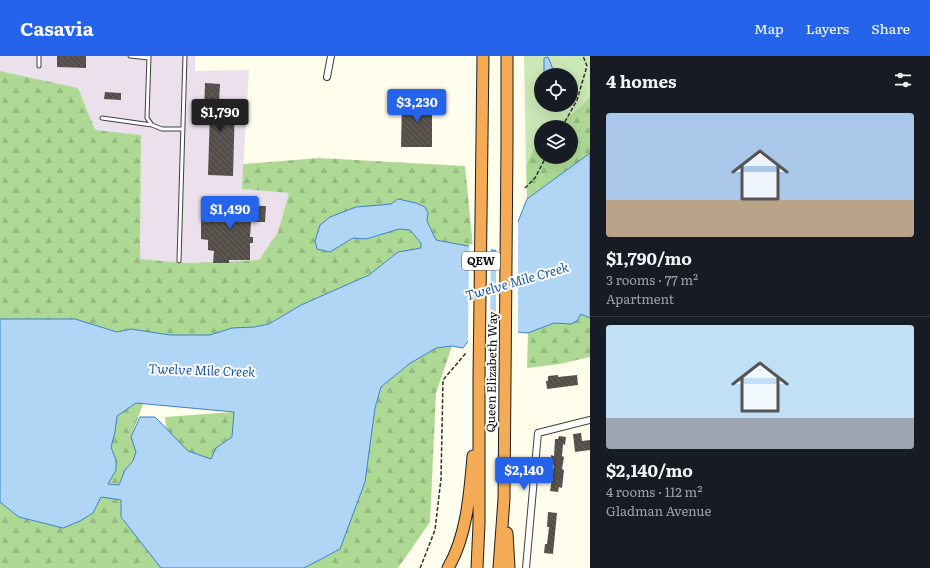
<!DOCTYPE html>
<html lang="en">
<head>
<meta charset="utf-8">
<style>
  body { margin:0; font-family:Literata,serif; background:#20242c; color:#f1f3f6; height:100vh; display:flex; flex-direction:column; font-size:15px; white-space:nowrap }
  * { box-sizing:border-box; margin:0 }
  p { font-size:13px; color:#9ea1a6 }
  .icon { flex:none; width:22px; height:22px; fill:none; stroke:currentColor; stroke-width:2; stroke-linecap:round; stroke-linejoin:round }
  .map { position:relative; flex:1; overflow:hidden }
  .drawer { display:flex; flex-direction:column; background:#171b24; width:340px }
  .drawer>* { flex:none }
  .fabs { position:absolute; left:534px; top:12px; display:grid; gap:8px }
  .fabs a { display:grid; place-items:center; width:44px; height:44px; border-radius:50%; background:#171b24; box-shadow:0 4px 16px #0002; font-size:20px }
  .price { position:absolute; translate:-50% -34px; padding:0 9px; border-radius:4px; background:#2563eb; color:#fff; font-size:13px; line-height:26px; filter:drop-shadow(0 1px 2px #0008) }
  .price::after { content:''; position:absolute; left:50%; top:24px; width:12px; height:9px; margin-left:-6px; background:inherit; clip-path:polygon(0 0,100% 0,50% 100%) }
  .price.selected { background:#222; color:#fff }
  ul { padding:0; list-style:none }
  li { display:grid; align-content:center; gap:8px; height:212px; padding:0 16px }
  li+li { border-top:1px solid #363941 }
  li span { display:grid; place-items:center; height:124px; border-radius:4px; color:#555 }
  li>.icon { margin-inline-start:auto }
  span .icon { width:72px; height:72px; fill:#fffc; stroke-width:1 }
  li b { font-size:17px }
  h2 { display:flex; justify-content:space-between; align-items:center; height:48px; padding:0 16px; font-size:17px }
  header { display:flex; align-items:center; gap:24px; box-sizing:border-box; height:56px; padding:0 20px; background:#2563eb; color:#fff }
  header strong { font-size:19px }
  nav { display:flex; gap:22px; margin-inline-start:auto; font-size:14px }
  main { display:flex; flex:1; min-height:0 }
  .map>svg:first-child { display:block }
</style>
</head>
<body>
<header>
<strong>Casavia</strong>
<nav><a>Map</a><a>Layers</a><a>Share</a></nav>
</header>
<main>
<div class="map">
<svg width="590" height="512" viewBox="0 0 590 512">
  <defs>
    <pattern id="forest-firs" width="22" height="20" patternUnits="userSpaceOnUse"><rect width="22" height="20" fill="#add995"/><path d="M5 1l3.5 6h-7zM16 11l3.5 6h-7z" fill="#94b97f"/></pattern>
    <pattern id="building-back-hatch" width="6" height="6" patternUnits="userSpaceOnUse"><rect width="6" height="6" fill="#544e48"/><path d="M-1 5l2 2M0 0l6 6M5-1l2 2" fill="none" stroke="#68635e"/></pattern>
  </defs>
  <rect width="100%" height="100%" fill="#fffdeb"/>
  <path fill="#ebe0eb" d="M0,0h195v15l54,-1 -7,119 47,4 -11,39 -19,28 -71,3 -48,-4 1,-124 -46,-4 -17,-43 -78,-17z"/>
  <path fill="#cbe8b6" fill-rule="evenodd" d="M524,0h66v41c-8,9 -18,18 -28,23 -6,3 -11,2 -15,7h-6v7l-2,3 -13,28zM541,19h30v30h-30z"/>
  <path fill="url(#forest-firs)" d="M0,15l78,17 17,42 46,5 -1,124 48,4 71,-3 19,-28 11,-39 -47,-4 1,-25 76,-6 146,8 8,81 -37,-7 -9,-19 1,-8 -3,-6 -9,-4 -18,-4 -7,5 -35,3 -26,45 23,-14 13,1 33,-10 11,1 11,13v5l-23,4 -29,23 -68,30 -32,19 -15,3 -22,1 -22,7h-40l-39,-6 -14,3 -42,-13h-75z
    M590,41v56l-63,46 -1,-34 13,-28 2,-3v23h30v-30h-24c4,-5 9,-4 15,-7 10,-5 20,-14 28,-23z
    M581,258l9,4v39l-30,7 -33,4 1,-35 26,-10 17,1z
    M452,290l-16,47 -6,129 -32,46h-94l36,-19 25,-67 10,-74 6,-21 28,-23 27,-16z
    M136,347l7,1 -12,33 5,15 -3,9 -8,9 -6,15 -11,-1 8,-14v-10l-5,-13 4,-15 2,-16z
    M234,356l-2,25 -16,11 -5,12 -23,-9 -22,-22 -1,-12z
    M101,441l20,3v17l40,51h-161v-66l19,15 44,11 17,-7 13,-8z"/>
  <path fill="#b0d5f5" stroke="#3883cb" fill-rule="evenodd" d="M548,1l7,17v1h-11v-17z
    M590,97v165l-9,-4 -4,7 -6,3 -17,-1 -26,10 -37,-4 -16,3 -12,16 -11,-2 -16,2 -27,16 -28,23 -6,21 -10,74 -25,67 -36,19h-143l-40,-51v-17l-20,-3 -8,16 -13,8 -17,7 -44,-11 -19,-15v-183h75l42,13 14,-3 39,6h40l22,-7 22,-1 15,-3 32,-19 68,-30 29,-23 23,-4v-5l-11,-13 -11,-1 -33,10 -13,-1 -23,14 -13,-3 -2,-8 5,-16 10,-8 26,-10 35,-3 7,-5 18,4 9,4 3,6 -1,8 9,19 37,7 33,5 21,-53zM136,347l98,9 -2,25 -16,11 -5,11 -23,-8 -33,-34h-15l-9,20 5,15 -3,9 -8,9 -6,15 -11,-1 8,-14v-10l-5,-13 4,-15 2,-16z"/>
  <path fill="#fffdeb" d="M518,159v119l-22,-3v-82l9,1z
    M469,188l22,4 -1,83 -14,3 -8,10z"/>
  <path fill="url(#building-back-hatch)" d="M57,0h29v12l-29,-1z
    M205,27l15,1 -1,20h16l-2,72 -25,-1 2,-63h-6z
    M105,36l16,1v7l-17,-1z
    M402,43l30,1v47h-31z
    M201,149l65,1 -1,16h-14l-1,15h3v6h-3v17h-21v3h-16l1,-12 -6,-1v-10l-7,-1z
    M558,319v2l19,-2 1,10 -31,4 -1,-8h2v-5z
    M581,377l1,8 8,-1v10l-15,2 -2,-18z
    M559,380l7,1 -1,8 -2,-1 -1,12 2,1 -2,12 2,1 -2,18 -3,-1 -1,5 -8,-1 4,-26h-4l1,-10 3,1 1,-17h3z
    M548,456l9,1 -4,41 -9,-1 1,-9h2l2,-17h-2z"/>
  <g fill="none" stroke-linecap="round" stroke-linejoin="round">
    <defs>
      <path id="service" d="M39,0v10
        M130,0l19,2
        M149,0l-2,62 5,7 10,4h21
        M102,62l50,7
        M179,205l6,-205"/>
      <path id="minor" d="M327,21l4,-21
        M526,512l12,-135 52,-13"/>
      <path id="motorway" d="M507,477l2,35
        M448,512c19,-32 22,-76 25,-112
        M477,512l2,-44v-145l4,-323
        M499,512l5,-69 3,-355v-88"/>
    </defs>
    <use href="#service" stroke="#3f3f3f" stroke-width="5"/>
    <use href="#minor" stroke="#3f3f3f" stroke-width="8"/>
    <use href="#motorway" stroke="#1d1d1d" stroke-width="13"/>
    <path stroke="#2e2e2e" stroke-width="1.5" stroke-dasharray="4 2" stroke-linecap="butt" d="M562,71l15,-27 10,-34 -4,-10
      M525,132l10,-10 11,-21
      M420,512l1,-2 14,-36 6,-51 2,-99 23,-27"/>
    <use href="#service" stroke="#fff" stroke-width="3"/>
    <use href="#minor" stroke="#fff" stroke-width="6"/>
    <use href="#motorway" stroke="#f3ac55" stroke-width="11"/>
  </g>
  <g text-anchor="middle" stroke-width="4" stroke-linejoin="round" paint-order="stroke">
    <rect fill="#fff" stroke="#555" stroke-width="1" x="462" y="196" width="38" height="18" rx="3"/>
    <g font-size="11" font-weight="bold" fill="#0c0c0c">
      <text x="481" y="209">QEW</text>
    </g>
    <g font-size="12" fill="#0c0c0c" stroke="#fff">
      <text transform="translate(492 316) rotate(-89)" y="4">Queen Elizabeth Way</text>
    </g>
    <g font-size="13" font-style="italic" fill="#17559b" stroke="#fff">
      <text transform="translate(517 225) rotate(-16)" y="5">Twelve Mile Creek</text>
      <text transform="translate(202 314) rotate(2)" y="5">Twelve Mile Creek</text>
    </g>
  </g>
</svg>
<div class="fabs">
<a><svg class="icon" aria-label="locate" viewBox="0 0 24 24"><circle cx="12" cy="12" r="6"/><path d="M12 2v4M12 18v4M2 12h4M18 12h4"/></svg></a>
<a><svg class="icon" aria-label="layers" viewBox="0 0 24 24"><path d="M12 4l9 5-9 5-9-5zM3 14l9 5 9-5"/></svg></a>
</div>
<b class="price" style="left:417px;top:67px">$3,230</b>
<b class="price selected" style="left:220px;top:77px">$1,790</b>
<b class="price" style="left:230px;top:174px">$1,490</b>
<b class="price" style="left:524px;top:435px">$2,140</b>
</div>
<section class="drawer">
<h2>4 homes<svg class="icon" aria-label="filters" viewBox="0 0 24 24"><path d="M4 7h16M4 17h16"/><circle cx="9" cy="7" r="2"/><circle cx="15" cy="17" r="2"/></svg></h2>
<ul>
<li><span style="background:linear-gradient(#a9c7e8 70%,#b9a48a 0)"><svg class="icon" aria-label="home" viewBox="0 0 24 24"><path d="M3 11l9-7 9 7M6 9v11h12V9"/></svg></span><div><b>$1,790/mo</b><p>3 rooms · 77 m²</p><p>Apartment</p></div></li>
<li><span style="background:linear-gradient(#bfe0f5 75%,#9aa5b1 0)"><svg class="icon" aria-label="home" viewBox="0 0 24 24"><path d="M3 11l9-7 9 7M6 9v11h12V9"/></svg></span><div><b>$2,140/mo</b><p>4 rooms · 112 m²</p><p>Gladman Avenue</p></div></li>
</ul>
</section>
</main>
</body>
</html>
